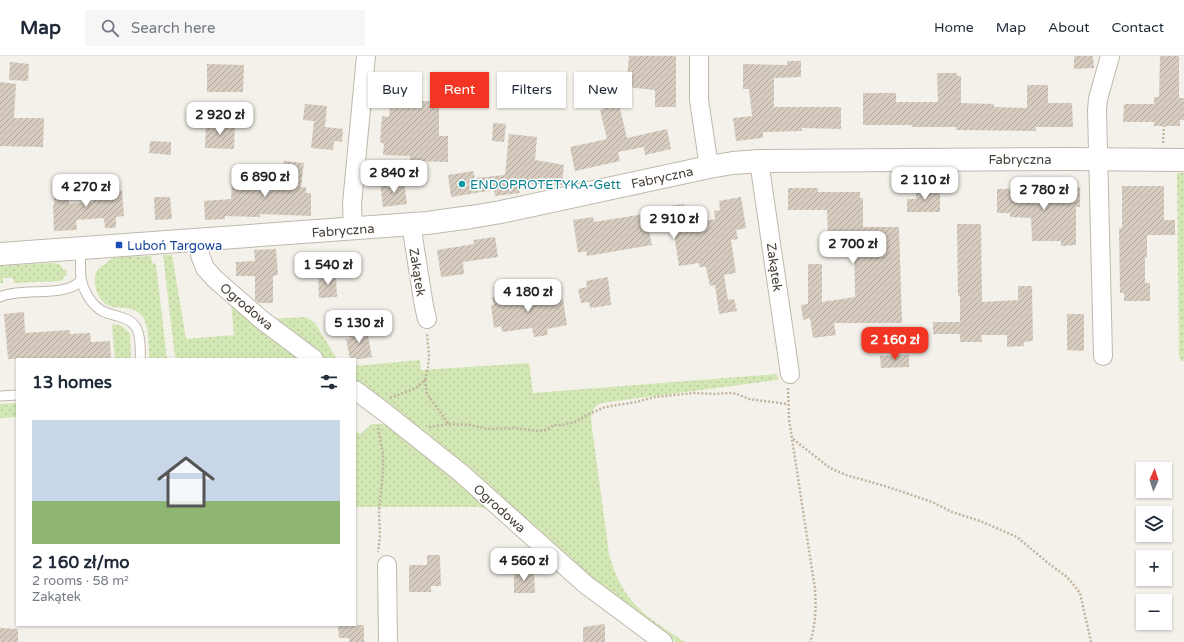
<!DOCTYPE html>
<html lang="en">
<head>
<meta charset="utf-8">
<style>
  body { margin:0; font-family:"Varela Round",sans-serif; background:#f6f6f7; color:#1f2937; height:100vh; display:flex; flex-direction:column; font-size:15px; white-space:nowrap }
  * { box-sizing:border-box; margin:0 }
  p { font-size:13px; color:#747a83 }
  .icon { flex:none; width:22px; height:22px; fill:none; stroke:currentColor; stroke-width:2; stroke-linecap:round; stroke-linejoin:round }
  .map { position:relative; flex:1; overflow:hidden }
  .drawer { position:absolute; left:16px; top:302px; width:340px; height:268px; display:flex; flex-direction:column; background:#fff; border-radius:0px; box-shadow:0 1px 3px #0004 }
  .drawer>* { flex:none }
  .hud { position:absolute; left:368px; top:16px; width:380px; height:36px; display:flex; gap:8px }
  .needle { width:26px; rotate:3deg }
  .tools { position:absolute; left:1136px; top:406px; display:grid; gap:8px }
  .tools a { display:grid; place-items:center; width:36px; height:36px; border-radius:0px; background:#fff; box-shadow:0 1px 3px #0004; font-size:20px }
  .price { position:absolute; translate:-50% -34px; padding:0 9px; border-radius:8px; background:#fff; color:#222; font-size:13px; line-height:26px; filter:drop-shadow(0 1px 2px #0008) }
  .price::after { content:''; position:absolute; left:50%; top:24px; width:12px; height:9px; margin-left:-6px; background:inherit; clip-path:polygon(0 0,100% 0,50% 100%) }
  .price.on { background:#f33523; color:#fff }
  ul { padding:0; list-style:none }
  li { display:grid; align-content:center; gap:8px; height:212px; padding:0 16px }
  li+li { border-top:1px solid #e0e1e3 }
  li span { display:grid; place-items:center; height:124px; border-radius:0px; color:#555 }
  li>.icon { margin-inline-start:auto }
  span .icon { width:72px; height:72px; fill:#fffc; stroke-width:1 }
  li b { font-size:17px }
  h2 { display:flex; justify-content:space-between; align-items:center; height:48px; padding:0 16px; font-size:17px }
  .chip { padding:0 14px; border-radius:0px; background:#fff; box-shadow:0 1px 3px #0004; font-size:14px; line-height:36px }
  .chip.on { background:#f33523; color:#fff }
  header { display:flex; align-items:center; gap:24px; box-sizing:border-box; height:56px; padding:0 20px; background:#fff; border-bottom:1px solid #e0e1e3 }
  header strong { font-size:19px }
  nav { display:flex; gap:22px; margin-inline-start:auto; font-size:14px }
  .search { width:280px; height:36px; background:#f6f6f7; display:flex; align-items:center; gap:10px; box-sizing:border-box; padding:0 14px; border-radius:0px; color:#747a83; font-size:15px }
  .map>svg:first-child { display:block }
</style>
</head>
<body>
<header>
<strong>Map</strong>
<div class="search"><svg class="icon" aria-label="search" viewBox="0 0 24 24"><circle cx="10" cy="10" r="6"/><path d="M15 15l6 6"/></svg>Search here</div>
<nav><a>Home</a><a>Map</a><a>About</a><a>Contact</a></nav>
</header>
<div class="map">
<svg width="1184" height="586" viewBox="0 0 1184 586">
  <defs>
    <pattern id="green-dots" width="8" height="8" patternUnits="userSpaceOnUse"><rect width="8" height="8" fill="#d3e7b4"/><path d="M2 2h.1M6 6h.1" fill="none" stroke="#b7c79c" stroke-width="1.8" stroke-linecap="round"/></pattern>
    <pattern id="building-hatch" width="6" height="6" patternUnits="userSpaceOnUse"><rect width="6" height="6" fill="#d6ccc0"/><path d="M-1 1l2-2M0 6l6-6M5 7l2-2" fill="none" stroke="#b0a79d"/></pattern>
  </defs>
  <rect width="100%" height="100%" fill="#f4f1ea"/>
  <path fill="url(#green-dots)" d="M1177,117h7v188h-3l-2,-5z
    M163,199h9l14,84 48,-4 -3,-33 73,57h-128l-1,-2z
    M151,200l1,7 4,1 11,95h-18c0,-10 0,-34 -6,-42 -12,-15 -25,-5 -37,-13 -6,-4 -11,-14 -11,-21 -1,-9 2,-14 9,-18 2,-2 4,-5 7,-6 8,-3 30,-2 40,-3z
    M49,207c7,0 13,0 14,7h4l-1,5 -5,6 -47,2 -1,-5h-10v5h-3v-17z
    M306,261l9,6 22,36h-12l-55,-40z
    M112,268l10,2 8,7 1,26h-16z
    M420,304l1,10 108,-7 4,30 244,-19 1,6 -177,23c-8,4 -9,8 -10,17l18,134c13,48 36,62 76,88h-9l-70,-51 -168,-147 -83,-63v-15z
    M17,347v14l-17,1v-14z
    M372,368h10l5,1 30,22 73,63 -12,-3h-123v-76l6,3 7,-7z"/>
  <path fill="url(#building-hatch)" d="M629,0h47v51h-21v-17l-29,-3z
    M1074,0h19l1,12 -20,1z
    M1160,0h19v42h5v22h-4v6h-26v-4h-31l1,-18h30v-7h5z
    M787,5h14v16l-27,1v29h67v22l-39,-1v3l-39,1v6l-27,3 -3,-23 19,-2 -3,-27h-6v-25l44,1z
    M10,6l19,2 -1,17 -19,-1z
    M207,8l37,1 -1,27h-36z
    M937,17h20v3h4v27l33,1v3l33,1v-23h21v18h24l1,24h-37v4l-80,-1v-3h-44v-2h-49v-32h33v9h42z
    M392,24l22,1 -2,20h27v35h9v26l-38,-1v-5l-27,-1 1,-11 -4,-2 2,-26 7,1z
    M0,26l16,2 -2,34h30l-1,29 -43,-1z
    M618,44l9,38 40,-9 4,20 -26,6 -1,-8 -26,5 2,9 -45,10 -5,-24 37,-8 -7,-29 3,-1 -1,-6z
    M305,48l22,2 -2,21 18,2 -1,13 -8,-1 -1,9 -22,-2 3,-27 -11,-1z
    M206,66l29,1 -1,26 -29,-1z
    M493,67l13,1 -2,18 -12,-1z
    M509,78l28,3 -2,23 29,5 -2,20 -44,-2 2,10 -25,3 -1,-6 -43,7 -3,-22 25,-4 2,7 30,-3z
    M150,85l21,1v13l-22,-2z
    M284,105l20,2 -3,24h5v6h5v23l-51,-2v3l-35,-1v3l-20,1 -1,-19 27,-2 1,-19h20l2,6 23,1v-2l5,1z
    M404,124l3,24 -24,3 -3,-24z
    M68,126l1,22 24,-2v-10l29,-2 2,26 -8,1v11h-11l-1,-10 -28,2 1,10 -23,1 -1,-26h1v-22z
    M1122,130h42v34h11v15h-28v22h-2v26h5v18h-26v-8h-4l-1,-65h3z
    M788,132h30v4h42v6h3v29h36l3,96h-68l2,12 -23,3 -3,-20 -7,2 -2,-15 7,-1v-40h14v38l33,-5 -1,-58h-26l-1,-29h-39z
    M1080,132v19h-4v38l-15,1v-5h-29l-1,-23 -21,-1v-4h-13v-24z
    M916,133h24v23h-33v-13h9z
    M154,141h16l2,22 -17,1z
    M741,141l5,31 -10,2 2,9 -7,1 5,33 -12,2 4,25 6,-1 3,12 -18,3 -4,-29 -5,1 -4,-19h-7v-4l-20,3 -7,-45 -24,5 4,19 -65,11 -1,-5 -8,2 -5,-33 20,-3 1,5 69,-11v-4l21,-3 3,20 28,-5 -1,-8 6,-1 -1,-9z
    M957,168h24l1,78 36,-2v-14h14l1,55 -9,1v4l-17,1v-12h-26l1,7h-22v-8h-27v-12h27v-26h-2z
    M495,181l3,20 -35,5 1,12 -23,3 -4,-27 37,-6 -1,-4z
    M276,193l2,26 -5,1v27h-14l-4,-3v-24h-19v-14l19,-1 -1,-11z
    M336,218l1,23 -18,1 -1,-23z
    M608,221l3,28 -21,3 -1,-6 -8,1 -3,-14 9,-2 -1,-6z
    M539,234l2,11 15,-3v2l7,-1 4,26 -20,4 1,6 -14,2 -2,-9 -30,4 -1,-6 -7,2 -3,-23h3l-2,-8z
    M24,256l1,21 45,-3v4l20,-1 1,9 19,-1 1,17 -103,1 -4,-45z
    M1067,258h17v37l-17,-1z
    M364,270l2,10h2l4,21 -12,2h-10l-4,-20h4l-3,-10z
    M909,299v12l-28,1 -1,-12z
    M427,499h13l1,31h-10v6h-22v-27h18z
    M534,515l1,22h-21v-21z
    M605,568v18h-22v-15z
    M338,569h26v17h-15v-4h-10z
    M0,572l18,1v13h-18z"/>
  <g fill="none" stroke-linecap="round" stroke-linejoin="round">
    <defs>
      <path id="service" d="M80,192c1,10 0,21 1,31 2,10 9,23 17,29 5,5 13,6 19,8 17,4 22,11 23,28 0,5 1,10 0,15
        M0,241c21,-10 68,1 81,-17
        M0,340l17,-1"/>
      <path id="minor" d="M699,0v44l10,67
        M759,105l31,213
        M411,168l13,82 3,13
        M353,173l-1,-25 14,-148
        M198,184l2,15 5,13 10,11 47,41 52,39
        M1103,300l-6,-246 1,-11 12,-43
        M355,334l32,24 74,59 124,111 78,58
        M387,509l1,77"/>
      <path id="tertiary" d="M0,198l427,-31 44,-6 30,-5 208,-45 24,-4 26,-2 310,-2 115,1"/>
    </defs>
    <use href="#service" stroke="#c0b8ad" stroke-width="11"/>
    <use href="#minor" stroke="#c0b8ad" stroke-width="20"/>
    <use href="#tertiary" stroke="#c0b8ad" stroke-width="24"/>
    <path stroke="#c1b39e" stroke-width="2.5" stroke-dasharray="2 2" stroke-linecap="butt" d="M1163,87l1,-17
      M425,324l2,14 22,30
      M788,332l1,31 26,170c1,18 1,35 -5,53
      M390,342l26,-10 9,-8 3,-12 1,-12 -2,-23
      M429,371l20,-3 21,1 18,4 26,-1 25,3 7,-1 8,-5h8l13,-3 12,-7 18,-8 31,-5 19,-5 39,-4 20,1 16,-1 7,1 12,5 39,5
      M378,372l5,26v17l-4,40 1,24 -2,17
      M793,383l37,29 16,7 39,11 47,16 20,10 28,9 37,16 31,26 19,14 6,7 7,9 11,49"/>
    <use href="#service" stroke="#fff" stroke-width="9"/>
    <use href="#minor" stroke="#fff" stroke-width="18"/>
    <use href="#tertiary" stroke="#fff" stroke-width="22"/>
  </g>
  <circle fill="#0f9aa8" stroke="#fff" stroke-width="1.5" cx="462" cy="128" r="4"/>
  <rect fill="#1a4fb4" stroke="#fff" stroke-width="1.5" x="115" y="185" width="8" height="8" rx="2"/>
  <g text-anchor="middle" stroke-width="3" stroke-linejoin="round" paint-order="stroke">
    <g font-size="13" fill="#484138" stroke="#fff">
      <text x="1020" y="108">Fabryczna</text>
      <text transform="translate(662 121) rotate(-12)" y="5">Fabryczna</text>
      <text transform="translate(343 174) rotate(-4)" y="5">Fabryczna</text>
      <text transform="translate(775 211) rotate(82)" y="5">Zakątek</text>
      <text transform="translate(418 216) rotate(81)" y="5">Zakątek</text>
      <text transform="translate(247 250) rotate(40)" y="5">Ogrodowa</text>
      <text transform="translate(500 452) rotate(42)" y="5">Ogrodowa</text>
    </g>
    <g font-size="13" fill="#0d838f" stroke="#fff" text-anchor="start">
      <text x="470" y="133">ENDOPROTETYKA-Gett</text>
    </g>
    <g font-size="13" fill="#164399" stroke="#fff" text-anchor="start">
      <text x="127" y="194">Luboń Targowa</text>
    </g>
  </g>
</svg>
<div class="tools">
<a><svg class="needle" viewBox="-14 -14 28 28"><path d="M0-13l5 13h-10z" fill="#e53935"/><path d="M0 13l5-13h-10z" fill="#747a83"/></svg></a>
<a><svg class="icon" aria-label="layers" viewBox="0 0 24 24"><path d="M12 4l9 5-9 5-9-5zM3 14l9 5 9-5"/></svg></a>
<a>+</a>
<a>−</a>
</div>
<b class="price" style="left:220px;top:80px">2 920 zł</b>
<b class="price" style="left:394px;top:138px">2 840 zł</b>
<b class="price" style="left:265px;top:142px">6 890 zł</b>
<b class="price" style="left:925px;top:145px">2 110 zł</b>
<b class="price" style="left:86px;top:152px">4 270 zł</b>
<b class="price" style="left:1044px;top:155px">2 780 zł</b>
<b class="price" style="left:674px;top:184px">2 910 zł</b>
<b class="price" style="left:853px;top:209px">2 700 zł</b>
<b class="price" style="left:328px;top:230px">1 540 zł</b>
<b class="price" style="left:528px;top:257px">4 180 zł</b>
<b class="price" style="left:359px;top:288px">5 130 zł</b>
<b class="price on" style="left:895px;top:305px">2 160 zł</b>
<b class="price" style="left:524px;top:526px">4 560 zł</b>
<div class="hud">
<a class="chip">Buy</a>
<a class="chip on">Rent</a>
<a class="chip">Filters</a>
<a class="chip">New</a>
</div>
<section class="drawer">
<h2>13 homes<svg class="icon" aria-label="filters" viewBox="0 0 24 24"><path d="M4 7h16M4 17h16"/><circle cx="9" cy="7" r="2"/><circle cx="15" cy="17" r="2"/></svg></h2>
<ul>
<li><span style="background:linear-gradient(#c9d6e8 65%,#8fb573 0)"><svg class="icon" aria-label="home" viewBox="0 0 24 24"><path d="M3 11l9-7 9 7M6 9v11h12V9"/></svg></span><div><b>2 160 zł/mo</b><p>2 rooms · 58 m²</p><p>Zakątek</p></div></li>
</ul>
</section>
</div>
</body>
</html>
